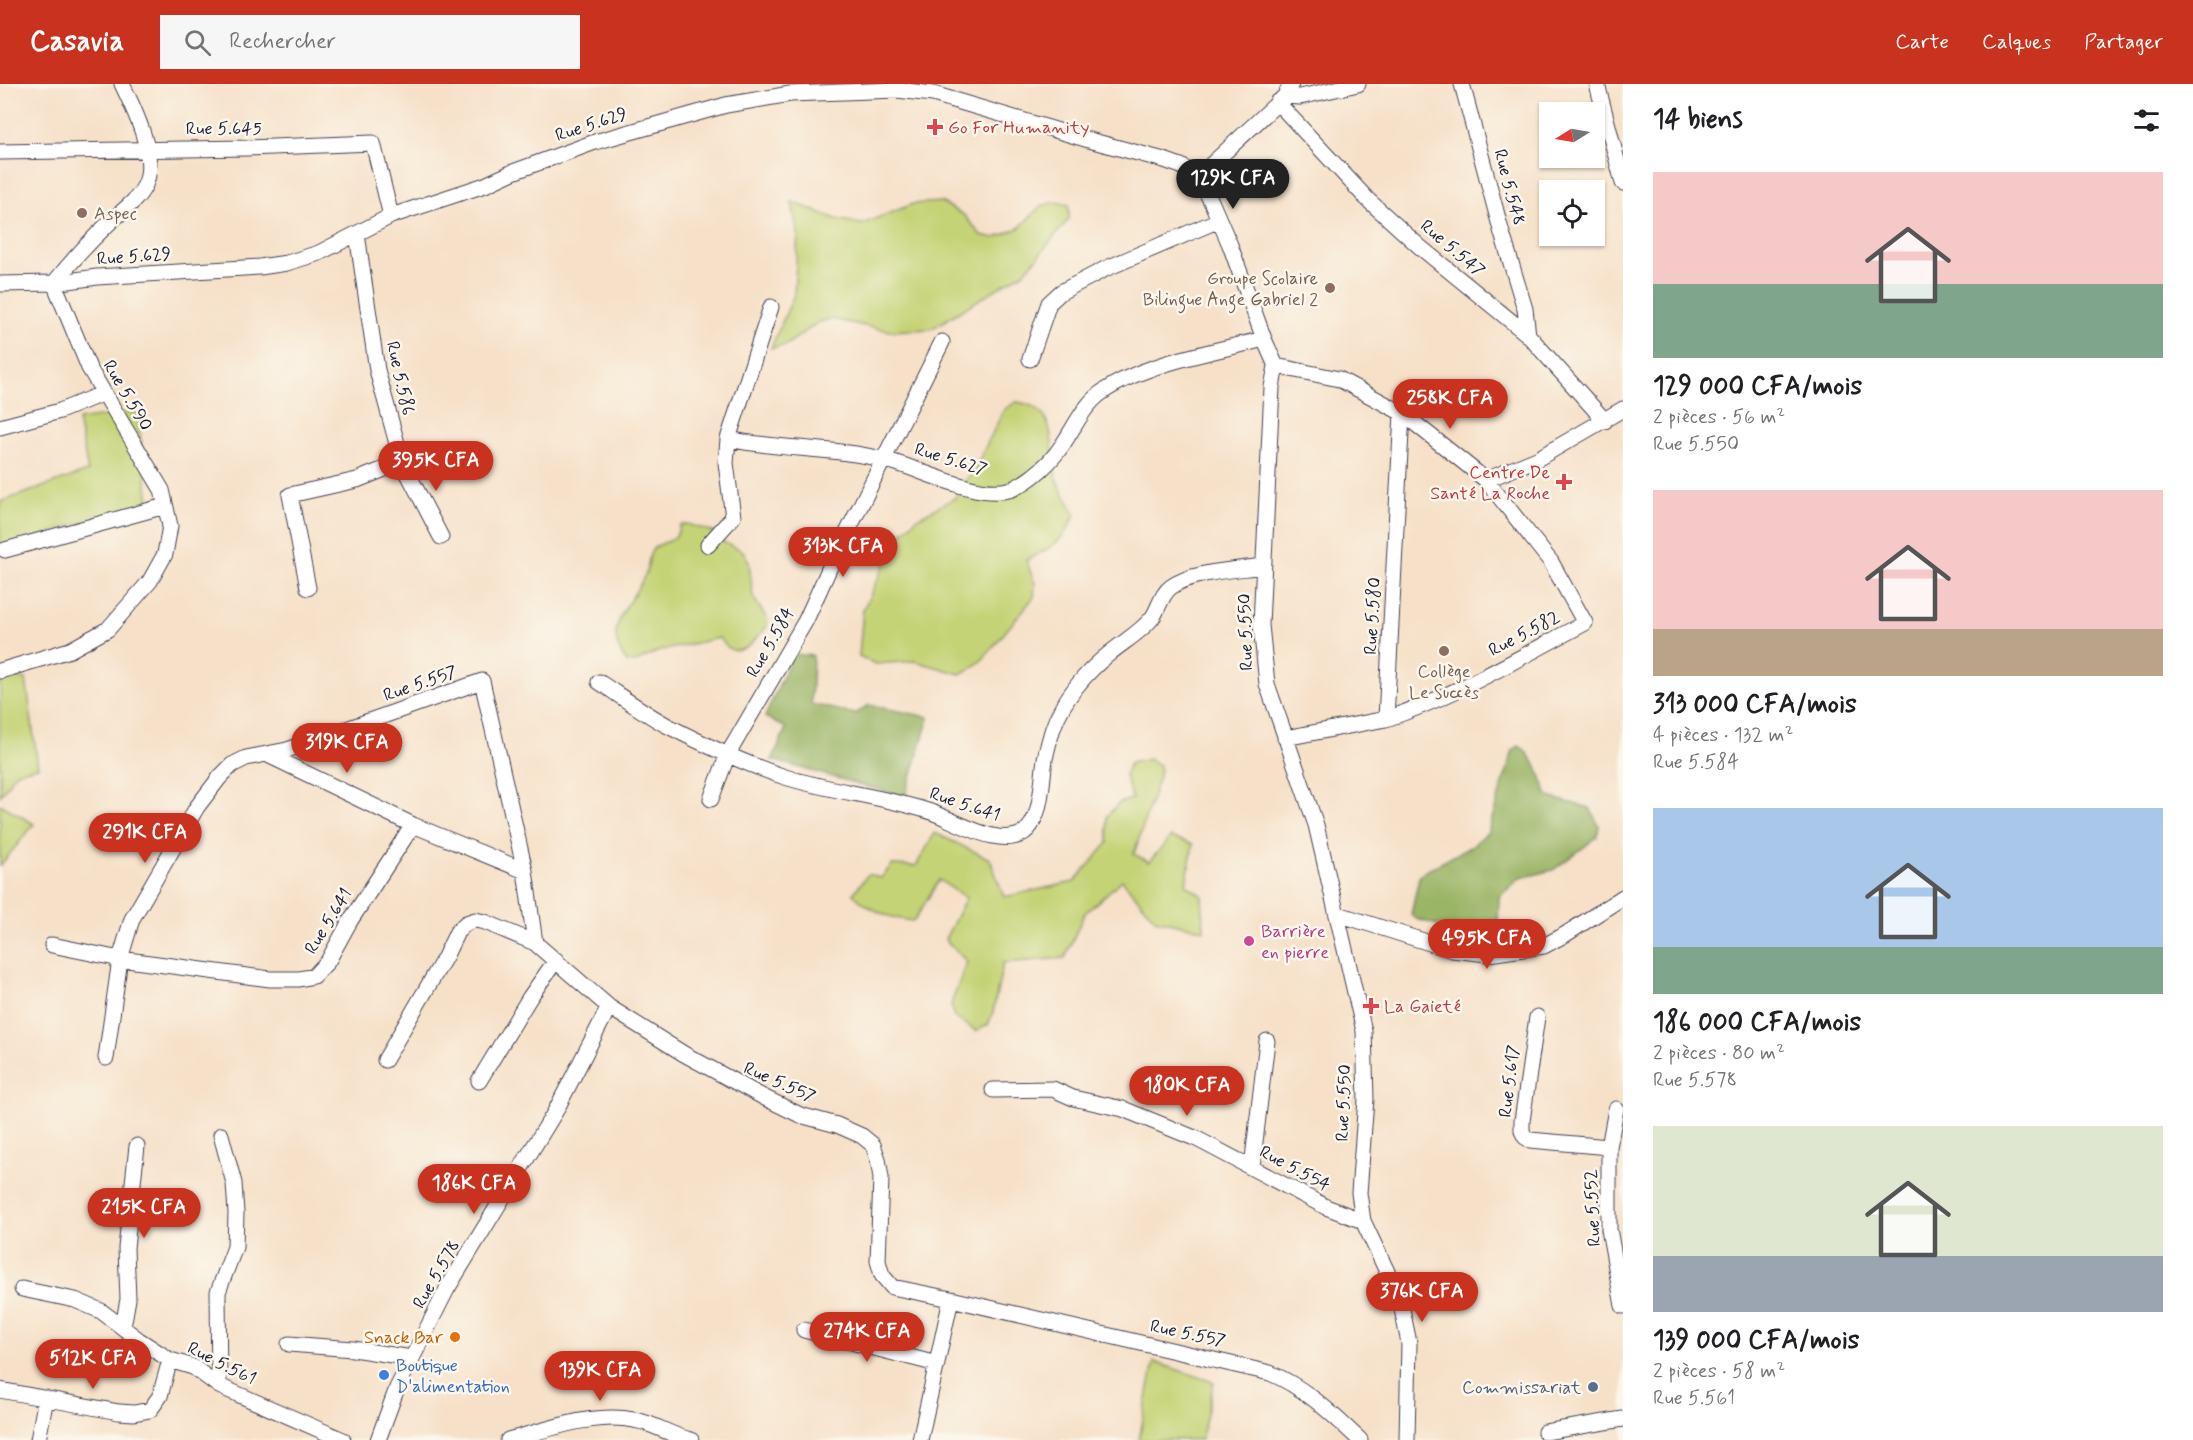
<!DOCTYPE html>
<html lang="fr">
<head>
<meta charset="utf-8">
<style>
  body { margin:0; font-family:Mynerve,sans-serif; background:#f6f6f6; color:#202124; height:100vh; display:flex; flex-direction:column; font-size:22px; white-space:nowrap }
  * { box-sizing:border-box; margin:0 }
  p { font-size:20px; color:#757577 }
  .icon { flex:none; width:33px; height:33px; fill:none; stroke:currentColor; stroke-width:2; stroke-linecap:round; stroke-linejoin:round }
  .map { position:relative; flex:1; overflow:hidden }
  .side { display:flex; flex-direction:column; background:#fff; width:570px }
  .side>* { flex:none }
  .needle { width:39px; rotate:259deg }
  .fabs { position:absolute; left:1539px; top:18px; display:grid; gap:12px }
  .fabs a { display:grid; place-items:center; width:66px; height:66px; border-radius:0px; background:#fff; box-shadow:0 2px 4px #0004; font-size:30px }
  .price { position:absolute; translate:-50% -51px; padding:0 14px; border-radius:21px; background:#c8321e; color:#fff; font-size:20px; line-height:39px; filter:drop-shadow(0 2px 3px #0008) }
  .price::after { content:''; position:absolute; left:50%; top:36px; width:18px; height:14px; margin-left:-9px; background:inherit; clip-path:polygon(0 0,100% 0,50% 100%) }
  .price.selected { background:#222; color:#fff }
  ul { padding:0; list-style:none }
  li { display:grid; align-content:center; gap:12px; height:318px; padding:0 30px }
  li span { display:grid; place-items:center; height:186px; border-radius:0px; color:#555 }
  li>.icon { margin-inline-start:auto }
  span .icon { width:108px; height:108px; fill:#fffc; stroke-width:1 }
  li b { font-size:26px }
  h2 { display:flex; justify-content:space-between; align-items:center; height:72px; padding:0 30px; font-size:26px }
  header { display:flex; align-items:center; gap:36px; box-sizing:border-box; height:84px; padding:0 30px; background:#c8321e; color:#fff }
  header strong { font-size:28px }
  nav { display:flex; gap:33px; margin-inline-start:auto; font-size:21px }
  .search { width:420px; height:54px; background:#f6f6f6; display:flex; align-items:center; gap:15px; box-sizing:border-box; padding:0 21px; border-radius:0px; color:#757577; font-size:22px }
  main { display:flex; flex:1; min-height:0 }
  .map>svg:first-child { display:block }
</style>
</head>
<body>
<header>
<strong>Casavia</strong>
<div class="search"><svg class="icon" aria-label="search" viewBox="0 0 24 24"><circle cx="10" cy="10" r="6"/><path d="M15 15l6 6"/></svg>Rechercher</div>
<nav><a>Carte</a><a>Calques</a><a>Partager</a></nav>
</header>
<main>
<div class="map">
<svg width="1623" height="1356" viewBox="0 0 1623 1356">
  <rect width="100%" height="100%" fill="#fbf7ec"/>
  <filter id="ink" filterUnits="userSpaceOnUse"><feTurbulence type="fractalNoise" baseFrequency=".0167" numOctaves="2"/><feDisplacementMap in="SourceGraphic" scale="12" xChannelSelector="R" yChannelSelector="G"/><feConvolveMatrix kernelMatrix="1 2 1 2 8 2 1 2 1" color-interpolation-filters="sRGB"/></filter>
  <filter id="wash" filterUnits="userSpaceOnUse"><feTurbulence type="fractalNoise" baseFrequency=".008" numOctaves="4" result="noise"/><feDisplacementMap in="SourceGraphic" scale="24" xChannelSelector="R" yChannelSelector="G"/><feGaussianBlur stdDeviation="1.35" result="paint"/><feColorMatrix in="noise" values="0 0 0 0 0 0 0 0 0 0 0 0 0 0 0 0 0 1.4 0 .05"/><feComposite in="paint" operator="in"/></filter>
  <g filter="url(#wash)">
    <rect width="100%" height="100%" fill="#f6e0c7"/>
    <path fill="#c4d375" stroke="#737a58" stroke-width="1.5" d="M792,118l44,17 26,5 51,-20 28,-2 23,13 17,20 14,3 24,-10 22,-22 14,-4 14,3v14l-43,52 -95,58 -41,2 -59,-12 -12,3 -33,23 -15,3 23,-53 4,-60z
      M1016,318c43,5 33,43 40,74 3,13 13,26 19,38 -9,26 -25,35 -49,46l9,24 -1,13 -51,62 -11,9 -12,6 -45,-13 -40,3 -16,-8 4,-46 35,-73 19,-19 38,-20 7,-13 11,-13 31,-62z
      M137,327l12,90 -149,48v-47l88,-31 -10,-51z
      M687,440l26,8 10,10 20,9 6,11 4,35 14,22v7c-7,8 -21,28 -34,24 -6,-1 -10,-8 -14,-12l-60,13 -25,12 -7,-1c-28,-34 4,-56 18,-87 4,-8 3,-20 8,-26 6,-6 15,-6 21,-11 3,-3 5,-9 6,-13z
      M7,592l19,3 12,88 -22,5 -16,24v-118z
      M1149,675l11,7 -1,10 -25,78 15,8 22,-25 22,7 -7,40 16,12 2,34 -49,-11 -33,-39 -38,34 -19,44 -62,5 -10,49 -5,13 -12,6 -22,-14 -3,-13 16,-42 -22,-23 21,-41 -27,-18 -25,41c-24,-2 -44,-10 -61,-27l15,-20 13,4 11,-13 24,1 19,-33 55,26 14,38 70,-15 34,-39 -1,-27 12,-13 13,-4 -7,-24 5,-12z
      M0,720l34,20 -34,42z
      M1154,1278l60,20 -13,58h-62z"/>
    <path fill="#9bb566" stroke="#5e6c50" stroke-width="1.5" d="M793,570l20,2 -2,48 44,10 14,-9 60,12 -24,80 -133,-37 14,-32 -21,-11z
      M1519,662l6,4 12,17 10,27 5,4 38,10 9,18 -2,11 -44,33 -33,8 -21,19 -1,29 -12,7 -15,2 -54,-16 -6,-4 8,-38 5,-5 48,-26 16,-14 23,-75 2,-7z"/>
  </g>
  <g filter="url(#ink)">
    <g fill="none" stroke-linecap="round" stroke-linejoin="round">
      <defs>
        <path id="minor" d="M1291,0l-6,12 -87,81 13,24 19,44 34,94 12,27 -4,21 -11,238 6,59 49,141 48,206 2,68 -7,94 4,28 27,57 12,31 7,34 -2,97
          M1462,0l39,146 24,79 3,26
          M1597,0l26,99
          M1285,12l15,1 58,-13
          M1277,18l91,98 52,47 108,88 77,86
          M0,68l247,-4 126,-5 18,73
          M0,200l54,-1 43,-6 163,-10 27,-4 32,-10 72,-37 94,-31 28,-13 82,-30 131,-37 64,-11 107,-4 36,4 156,46 75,20 17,6 17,11
          M1030,275l19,-56 12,-11 44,-23 114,-49
          M1276,282l63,13 63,34 84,67 51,-21 86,-50
          M0,343l60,-16 44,-18
          M728,355l43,-132
          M402,378l39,75
          M708,461l25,-28 -7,-54 2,-24c51,11 106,8 158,21 33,8 89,38 122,30 8,-1 17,-8 24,-13 12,-9 22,-19 31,-33 11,-16 21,-39 38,-51 42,-30 113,-41 163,-54
          M5,466l160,-44
          M308,504l-18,-93 67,-15 45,-18 -25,-92 -20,-136
          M0,587l70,-21 38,-21 42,-48 15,-27 5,-28 -8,-36 -73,-122 -35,-85c17,-21 34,-40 53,-58 13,-13 30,-23 38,-40 13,-28 -11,-76 -23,-101
          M599,598c23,15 45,31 69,44 37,19 77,38 117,51 48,15 98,19 146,35 24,8 74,41 97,17 14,-15 14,-51 17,-70 2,-10 5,-21 8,-31 10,-29 33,-56 57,-75 13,-11 31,-21 42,-35 7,-9 9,-24 19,-31 22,-16 66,-17 92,-21
          M1386,635c70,-23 134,-62 199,-96l-34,-61 -65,-82
          M1285,654l101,-19 16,-306
          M266,670l147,71
          M711,715l17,-45 78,-134 23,-51 113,-227
          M1338,830l114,36 36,4 56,-8 22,-12 57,-37
          M52,861l68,14 150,20h29l15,-3 14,-15 22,-40 63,-96 112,46
          M1537,933l-15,104v10l3,6 5,3 79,7
          M106,974l14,-99 12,-40 65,-112 23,-30 12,-12 14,-7 41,-8 195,-69 43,190 10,72 74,64 75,47 79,43 37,18 37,10 25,11 11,9 5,14 3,19 -3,83 4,14 10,12 59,12 319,74c36,15 62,41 90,67
          M385,976l60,-103 12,-25 9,-9 9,-3 10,2 50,21
          M479,997l51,-84 26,-37
          M993,1006l60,-1 20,9 50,11 74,30 129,68 37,14
          M1616,1025l-7,38v82l14,77
          M1252,1083l15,-126
          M22,1205l53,11 26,11 38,29 31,20 23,7 26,19 124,54
          M123,1243l5,-28 -2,-51 11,-102
          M804,1246l133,34
          M289,1260l64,5 59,9
          M219,1302l-1,-94 17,-45 1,-34 -2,-30 -13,-48
          M0,1306l119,22 15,1 16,-3 10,-14 10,-36
          M1545,1348l78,-13
          M38,1356l8,-42
          M378,1356l19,-52 50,-99 108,-177 54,-105
          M508,1356c39,-10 85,-28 126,-20 20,3 37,16 57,20
          M920,1356l31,-141"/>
      </defs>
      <use href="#minor" stroke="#423e50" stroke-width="17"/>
      <use href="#minor" stroke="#fff" stroke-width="15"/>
    </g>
  </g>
  <g fill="#e0444e" stroke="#fbf7ec" stroke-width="2">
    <path d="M932 34h6v6h6v6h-6v6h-6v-6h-6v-6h6z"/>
    <path d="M1561 389h6v6h6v6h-6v6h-6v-6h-6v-6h6z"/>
    <path d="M1368 913h6v6h6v6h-6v6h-6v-6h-6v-6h6z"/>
  </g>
  <g fill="#8d6e63" stroke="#fbf7ec" stroke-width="2">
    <circle cx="82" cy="129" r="6"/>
    <circle cx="1330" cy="204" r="6"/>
    <circle cx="1444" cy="567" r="6"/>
  </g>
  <circle fill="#d1479c" stroke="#fbf7ec" stroke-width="2" cx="1249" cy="857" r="6"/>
  <circle fill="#e8710a" stroke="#fbf7ec" stroke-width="2" cx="455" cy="1253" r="6"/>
  <circle fill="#3f7fe0" stroke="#fbf7ec" stroke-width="2" cx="384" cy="1291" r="6"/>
  <circle fill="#5c6f8a" stroke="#fbf7ec" stroke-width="2" cx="1593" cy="1303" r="6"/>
  <g text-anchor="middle" stroke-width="5" stroke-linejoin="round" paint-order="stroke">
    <g font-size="18" fill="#22223b" stroke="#fbf7ec">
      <text transform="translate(591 40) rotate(-18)" y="6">Rue 5.629</text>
      <text x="224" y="50">Rue 5.645</text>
      <text transform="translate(1510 103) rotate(75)" y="6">Rue 5.548</text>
      <text transform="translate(1453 164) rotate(40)" y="6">Rue 5.547</text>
      <text transform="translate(134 172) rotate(-4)" y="6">Rue 5.629</text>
      <text transform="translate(401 294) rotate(77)" y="6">Rue 5.586</text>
      <text transform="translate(128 311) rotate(59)" y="6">Rue 5.590</text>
      <text transform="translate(951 375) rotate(17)" y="6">Rue 5.627</text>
      <text transform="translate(1372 532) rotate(-87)" y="6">Rue 5.580</text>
      <text transform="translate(1245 548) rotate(-92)" y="6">Rue 5.550</text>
      <text transform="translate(1524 549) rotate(-28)" y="6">Rue 5.582</text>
      <text transform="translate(770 558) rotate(-60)" y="6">Rue 5.584</text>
      <text transform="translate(420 599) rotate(-19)" y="6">Rue 5.557</text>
      <text transform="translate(965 720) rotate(19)" y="6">Rue 5.641</text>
      <text transform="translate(328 837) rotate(-58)" y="6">Rue 5.641</text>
      <text transform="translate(1509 997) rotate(-83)" y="6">Rue 5.617</text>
      <text transform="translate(780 998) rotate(24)" y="6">Rue 5.557</text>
      <text transform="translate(1343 1019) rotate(-88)" y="6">Rue 5.550</text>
      <text transform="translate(1295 1084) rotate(28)" y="6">Rue 5.554</text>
      <text transform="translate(1592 1124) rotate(-93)" y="6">Rue 5.552</text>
      <text transform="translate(436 1190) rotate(-60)" y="6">Rue 5.578</text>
      <text transform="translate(1188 1249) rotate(12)" y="6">Rue 5.557</text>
      <text transform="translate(222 1279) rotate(27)" y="6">Rue 5.561</text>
    </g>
    <g font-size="18" fill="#be3a42" stroke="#fbf7ec" text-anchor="start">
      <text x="948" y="49">Go For Humanity</text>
      <text x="1550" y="394" text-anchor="end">Centre De<tspan x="1550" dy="21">Santé La Roche</tspan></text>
      <text x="1384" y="928">La Gaieté</text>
    </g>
    <g font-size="18" fill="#785e54" stroke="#fbf7ec" text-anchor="start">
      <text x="94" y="135">Aspec</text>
      <text x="1318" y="200" text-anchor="end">Groupe Scolaire<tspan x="1318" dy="21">Bilingue Ange Gabriel 2</tspan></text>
      <text x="1444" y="593" text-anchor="middle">Collège<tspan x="1444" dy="21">Le Succès</tspan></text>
    </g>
    <g font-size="18" fill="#b23c85" stroke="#fbf7ec" text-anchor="start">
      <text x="1261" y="853">Barrière<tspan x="1261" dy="21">en pierre</tspan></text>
    </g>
    <g font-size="18" fill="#c56008" stroke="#fbf7ec" text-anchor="end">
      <text x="443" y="1259">Snack Bar</text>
    </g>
    <g font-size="18" fill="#366cbe" stroke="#fbf7ec" text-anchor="start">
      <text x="396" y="1287">Boutique<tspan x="396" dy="21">D'alimentation</tspan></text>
    </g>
    <g font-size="18" fill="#4e5e75" stroke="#fbf7ec" text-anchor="end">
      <text x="1581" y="1309">Commissariat</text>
    </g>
  </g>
</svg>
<div class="fabs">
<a><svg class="needle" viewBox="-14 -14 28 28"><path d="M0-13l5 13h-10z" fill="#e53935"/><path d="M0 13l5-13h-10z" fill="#757577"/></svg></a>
<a><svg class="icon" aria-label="locate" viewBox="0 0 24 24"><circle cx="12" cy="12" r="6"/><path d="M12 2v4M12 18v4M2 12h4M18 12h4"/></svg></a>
</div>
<b class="price selected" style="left:1233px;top:126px">129K CFA</b>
<b class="price" style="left:1450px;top:346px">258K CFA</b>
<b class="price" style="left:436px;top:408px">395K CFA</b>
<b class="price" style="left:843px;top:494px">313K CFA</b>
<b class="price" style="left:347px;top:690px">319K CFA</b>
<b class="price" style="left:145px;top:780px">291K CFA</b>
<b class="price" style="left:1487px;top:886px">495K CFA</b>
<b class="price" style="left:1187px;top:1033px">180K CFA</b>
<b class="price" style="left:474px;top:1131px">186K CFA</b>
<b class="price" style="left:144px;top:1155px">215K CFA</b>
<b class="price" style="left:1422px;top:1239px">376K CFA</b>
<b class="price" style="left:867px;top:1279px">274K CFA</b>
<b class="price" style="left:93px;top:1306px">512K CFA</b>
<b class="price" style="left:600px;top:1318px">139K CFA</b>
</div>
<section class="side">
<h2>14 biens<svg class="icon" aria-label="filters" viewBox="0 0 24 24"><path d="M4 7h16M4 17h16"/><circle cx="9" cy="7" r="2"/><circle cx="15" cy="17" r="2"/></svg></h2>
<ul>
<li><span style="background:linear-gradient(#f6c9c9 60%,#7fa58c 0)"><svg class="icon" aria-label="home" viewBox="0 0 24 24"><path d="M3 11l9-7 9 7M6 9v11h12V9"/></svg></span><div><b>129 000 CFA/mois</b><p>2 pièces · 56 m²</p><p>Rue 5.550</p></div></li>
<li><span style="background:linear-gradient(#f6c9c9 75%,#b9a48a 0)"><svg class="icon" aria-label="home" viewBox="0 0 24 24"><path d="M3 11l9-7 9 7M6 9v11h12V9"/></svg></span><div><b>313 000 CFA/mois</b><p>4 pièces · 132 m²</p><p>Rue 5.584</p></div></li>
<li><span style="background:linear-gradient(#a9c7e8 75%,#7fa58c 0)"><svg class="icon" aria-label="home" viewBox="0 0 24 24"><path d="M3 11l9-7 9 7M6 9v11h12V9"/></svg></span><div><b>186 000 CFA/mois</b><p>2 pièces · 80 m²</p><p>Rue 5.578</p></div></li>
<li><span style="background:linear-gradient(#dfe7d0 70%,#9aa5b1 0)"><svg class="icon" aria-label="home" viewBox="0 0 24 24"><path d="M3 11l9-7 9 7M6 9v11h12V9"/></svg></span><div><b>139 000 CFA/mois</b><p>2 pièces · 58 m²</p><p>Rue 5.561</p></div></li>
</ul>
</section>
</main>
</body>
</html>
